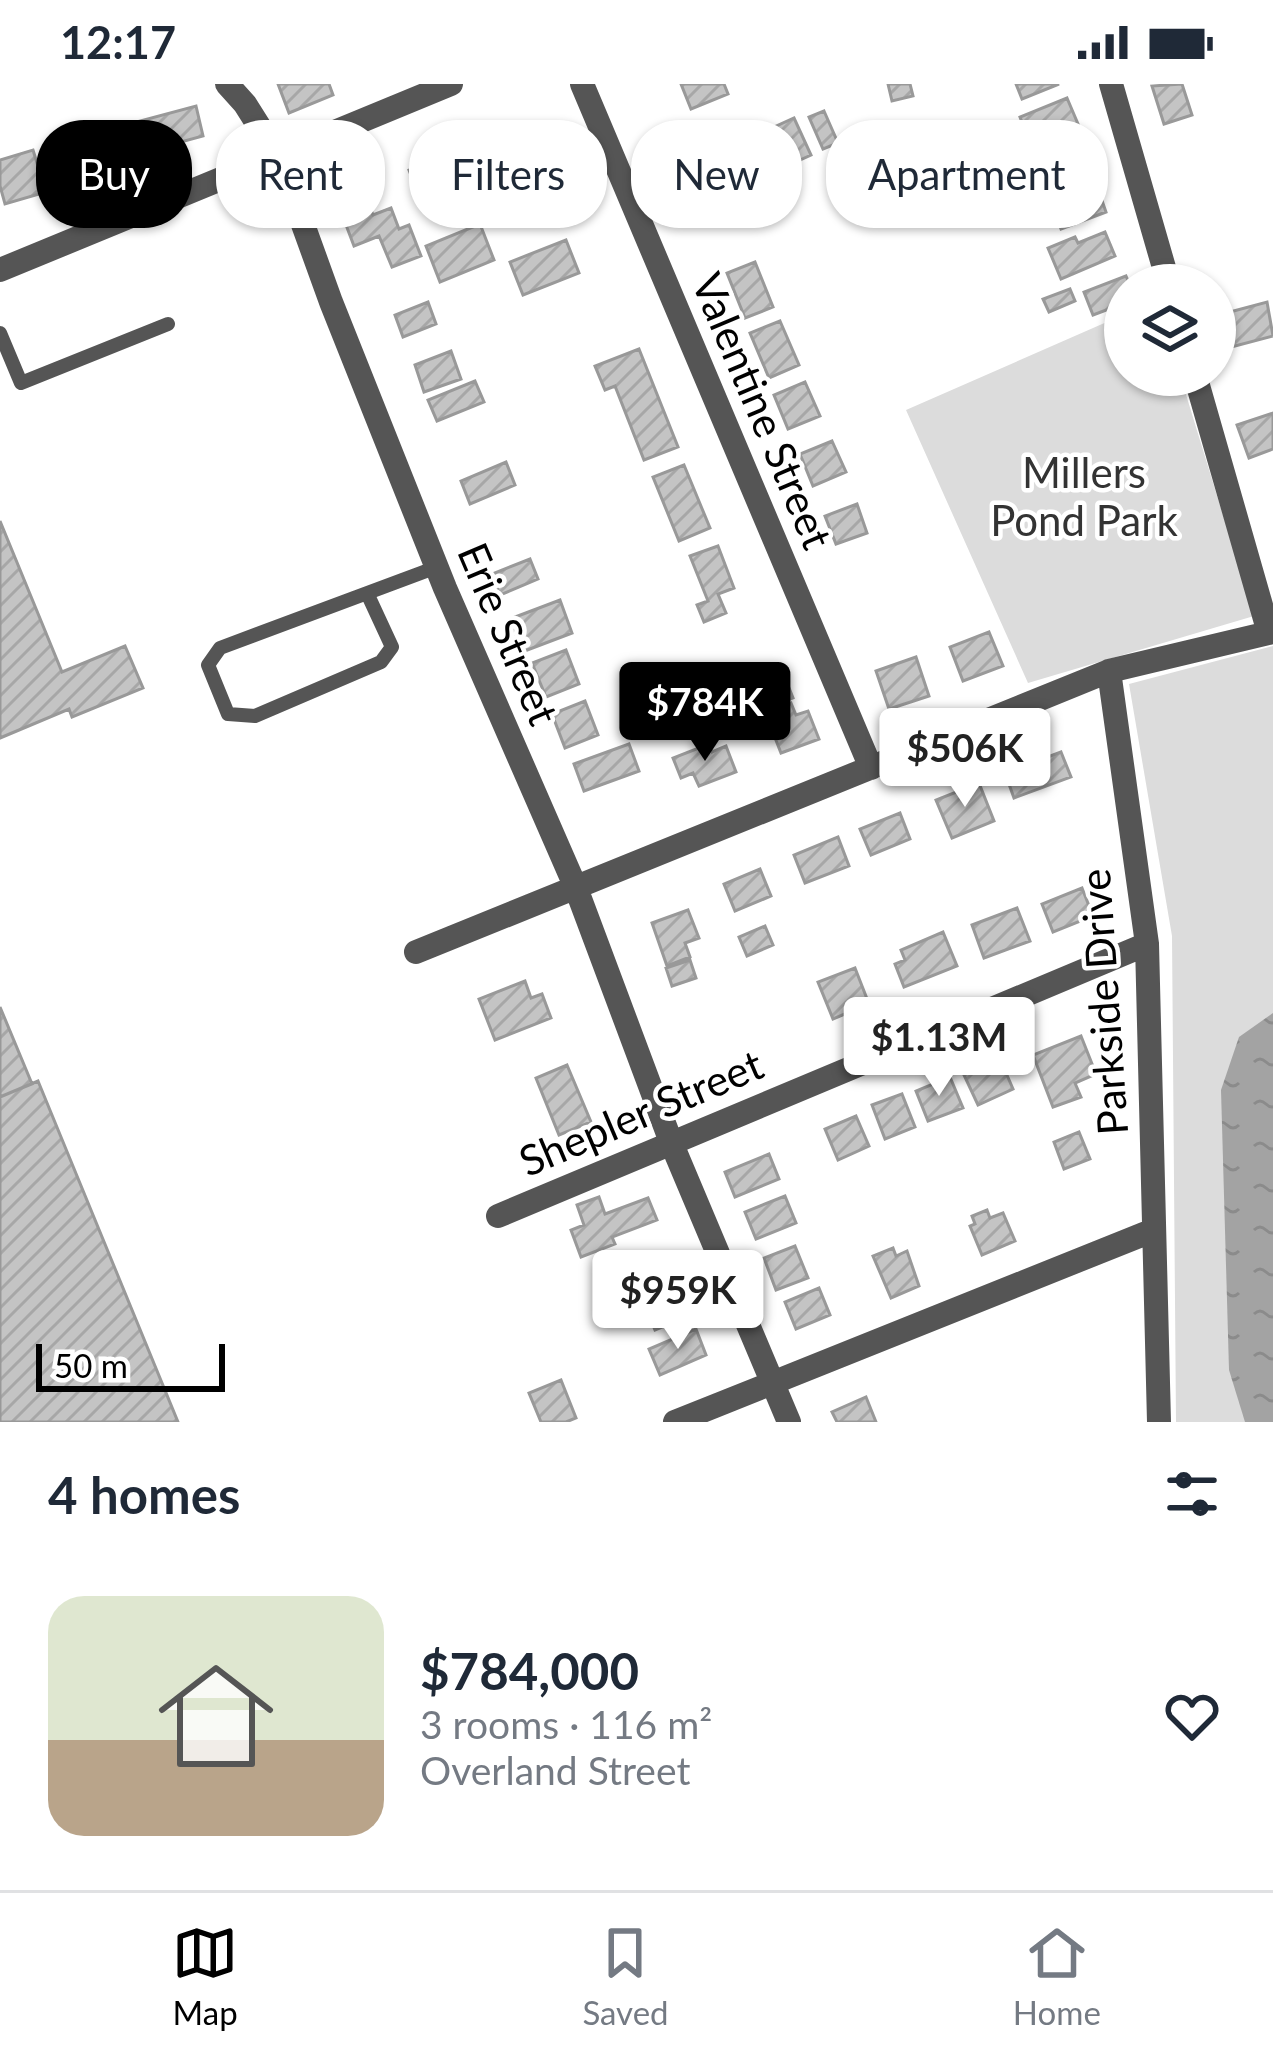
<!DOCTYPE html>
<html lang="en">
<head>
<meta charset="utf-8">
<style>
  body { margin:0; font-family:Lato,sans-serif; background:#f6f6f7; color:#1f2937; height:100vh; display:flex; flex-direction:column; font-size:45px; white-space:nowrap }
  * { box-sizing:border-box; margin:0 }
  p { font-size:39px; color:#747a83 }
  .icon { flex:none; width:66px; height:66px; fill:none; stroke:currentColor; stroke-width:2; stroke-linecap:round; stroke-linejoin:round }
  .map { position:relative; height:1338px; overflow:hidden }
  .drawer { display:flex; flex-direction:column; background:#fff; flex:1 }
  .drawer>* { flex:none }
  .top-card { position:absolute; left:36px; top:36px; width:1203px; height:108px; display:flex; gap:24px }
  .buttons { position:absolute; left:1104px; top:180px; display:grid; gap:24px }
  .buttons a { display:grid; place-items:center; width:132px; height:132px; border-radius:50%; background:#fff; box-shadow:0 3px 9px #0004; font-size:60px }
  .scale { position:absolute; left:36px; bottom:30px; width:189px; box-sizing:border-box; padding-left:12px; border:6px solid #000; border-top:0; font-size:33px; line-height:42px; white-space:nowrap; color:#000; -webkit-text-stroke:9px #fff; paint-order:stroke }
  .price { position:absolute; translate:-50% -102px; padding:0 27px; border-radius:12px; background:#fff; color:#222; font-size:39px; line-height:78px; filter:drop-shadow(0 3px 6px #0008) }
  .price::after { content:''; position:absolute; left:50%; top:72px; width:36px; height:27px; margin-left:-18px; background:inherit; clip-path:polygon(0 0,100% 0,50% 100%) }
  .price.active { background:#000; color:#fff }
  ul { padding:0; list-style:none }
  li { display:flex; align-items:center; gap:36px; height:300px; padding:0 48px }
  li span { display:grid; place-items:center; flex:none; width:336px; height:240px; border-radius:36px; color:#555 }
  li>.icon { margin-inline-start:auto }
  span .icon { width:144px; height:144px; fill:#fffc; stroke-width:1 }
  li b { font-size:51px }
  h2 { display:flex; justify-content:space-between; align-items:center; height:144px; padding:0 48px; font-size:51px }
  .chip { padding:0 42px; border-radius:48px; background:#fff; box-shadow:0 3px 9px #0004; font-size:42px; line-height:108px }
  .chip.active { background:#000; color:#fff }
  .status { display:flex; justify-content:space-between; align-items:center; height:84px; padding:0 60px; background:#fff; direction:ltr }
  .status svg { height:33px; fill:currentColor }
  .dock { display:flex; justify-content:space-around; align-items:center; height:168px; border-top:3px solid #e0e1e3; background:#fff; font-size:33px; color:#747a83 }
  .dock a { display:grid; justify-items:center; gap:6px }
  .dock .active { color:#000 }
  .map>svg:first-child { display:block }
</style>
</head>
<body>
<div class="status"><b>12:17</b><svg viewBox="0 0 49 12"><path d="M0 12V9h3v3zM5 12V6h3v6zM10 12V3h3v9zM15 12V0h3v12zM26 1h20v11H26zM47 4h2v5h-2z"/></svg></div>
<div class="map">
<svg width="1273" height="1338" viewBox="0 0 1273 1338">
  <defs>
    <pattern id="water-ripples" width="26" height="14" patternUnits="userSpaceOnUse" patternTransform="scale(3)"><rect width="26" height="14" fill="#a3a3a3"/><path d="M2 4q2-2 4 0t4 0M15 11q2-2 4 0t4 0" fill="none" stroke="#8b8b8b"/></pattern>
    <pattern id="building-hatch" width="6" height="6" patternUnits="userSpaceOnUse" patternTransform="scale(3)"><rect width="6" height="6" fill="#c4c4c4"/><path d="M-1 1l2-2M0 6l6-6M5 7l2-2" fill="none" stroke="#a7a7a7"/></pattern>
  </defs>
  <rect width="100%" height="100%" fill="#fff"/>
  <path fill="#dcdcdc" d="M1125,230v61h55l74,241 -226,67 -122,-273z
    M1273,562v776h-97l-4,-486 -43,-252z"/>
  <path fill="url(#water-ripples)" d="M1273,929v409h-28l-16,-52 -8,-280 18,-53z"/>
  <path fill="url(#building-hatch)" stroke="#999" stroke-width="3" d="M278,0h51l4,11 -44,18z
    M681,0h43l4,10 -37,15z
    M888,0h22l3,12 -21,5z
    M1016,0h43l-37,15z
    M1182,0l10,31 -28,9 -12,-38z
    M1067,14l11,26 -48,19 -10,-26z
    M196,22l7,30 -55,15 -8,-30z
    M824,27l14,32 -15,6 -14,-32z
    M794,34l17,37 -22,10 -17,-37z
    M560,39l17,40 -27,12 -17,-40z
    M741,40l10,23 -35,16 -10,-24z
    M497,41l18,42 -29,13 -18,-43z
    M108,44l13,40 -38,13 -13,-41z
    M1083,58l9,24 -42,16 -9,-24z
    M33,66l13,42 -41,12 -5,-18v-26z
    M453,69l16,40 -44,17 -16,-40z
    M766,76l12,31 -54,21 -12,-31z
    M528,86l10,24 -19,7 -10,-23z
    M573,87l6,15 -23,9 -6,-14z
    M362,102l11,29 18,-7 8,21 10,-4 12,31 -29,11 -13,-31 -25,10 -19,-50z
    M1097,102l9,26 -45,17 -9,-25z
    M480,140l14,36 -54,22 -14,-36z
    M1105,148l10,24 -54,23 -13,-31 27,-11 3,6z
    M566,156l13,33 -56,22 -13,-33z
    M755,178l18,45 -28,11 -18,-45z
    M1126,192l4,9h-5v18l-32,12 -9,-23z
    M1070,205l5,12 -26,11 -6,-13z
    M428,218l8,22 -33,13 -8,-22z
    M1267,218l6,34 -57,15 -1,-35z
    M780,237l19,44 -30,13 -19,-45z
    M639,265l39,98 -34,13 -29,-74 -10,4 -10,-24z
    M451,267l10,28 -37,13 -9,-27z
    M475,297l9,21 -47,19 -9,-21z
    M805,298l15,34 -32,13 -14,-34z
    M1273,329v36l-24,9 -12,-33z
    M832,357l14,31 -33,14 -13,-32z
    M506,378l9,23 -45,19 -9,-23z
    M684,381l26,63 -31,13 -26,-64z
    M857,420l10,29 -31,11 -11,-28z
    M0,437l62,151 63,-26 18,42 -71,29 -3,-8 -69,29z
    M718,462l16,42 -16,6 8,19 -22,9 -7,-17 11,-4 -18,-45z
    M530,475l8,20 -38,16 -8,-21z
    M560,516l12,33 -50,19 -12,-33z
    M989,548l14,34 -40,15 -13,-34z
    M566,566l13,34 -33,13 -14,-34z
    M916,573l13,39 -40,13 -13,-38z
    M783,589l10,25 -28,11 -10,-25z
    M585,617l13,34 -33,13 -13,-34z
    M791,619l5,12 12,-4 11,28 -38,14 -11,-28 6,-2 -4,-12z
    M629,660l10,27 -55,20 -10,-27z
    M709,660l3,8 14,-6 10,26 -37,14 -6,-13 -12,5 -8,-20z
    M1061,668l10,25 -57,21 -9,-25z
    M979,699l15,38 -42,17 -16,-38z
    M900,729l10,26 -39,16 -11,-26z
    M838,753l11,29 -44,17 -11,-28z
    M760,785l11,27 -36,15 -11,-27z
    M1082,804l11,28 -40,16 -11,-28z
    M1017,824l13,33 -46,17 -12,-33z
    M688,826l11,28 -14,5 5,14 -23,9 -15,-43z
    M765,842l8,19 -26,11 -8,-19z
    M943,848l14,34 -53,21 -9,-23 10,-4 -4,-10z
    M690,876l6,18 -24,8 -6,-18z
    M855,884l14,36 -36,15 -15,-37z
    M525,897l6,17 11,-4 9,24 -56,22 -16,-41z
    M0,923l32,77 -32,13z
    M1081,952l15,38 -21,9 6,14 -28,10 -20,-52z
    M1000,975l13,30 -35,16 -14,-30z
    M567,981l24,57 -32,13 -23,-57z
    M950,993l13,31 -35,13 -12,-30z
    M38,997l140,341h-178v-325z
    M902,1010l13,33 -30,12 -13,-34z
    M856,1032l13,30 -31,14 -13,-31z
    M1079,1048l11,27 -26,10 -10,-27z
    M769,1070l10,25 -44,18 -10,-25z
    M785,1112l11,27 -40,16 -11,-27z
    M599,1113l6,17 43,-16 9,22 -45,17 3,7 -34,13 -10,-27 13,-5 -7,-20z
    M987,1126l3,8 13,-5 12,28 -33,14 -12,-29 5,-2 -3,-8z
    M795,1162l13,32 -32,12 -12,-32z
    M893,1164l3,8 11,-5 12,35 -28,12 -18,-42z
    M681,1199l12,31 -38,16 -10,-24 -22,10 -8,-19 17,-7 4,10z
    M819,1204l11,27 -34,14 -11,-27z
    M696,1245l10,26 -46,20 -11,-26z
    M561,1296l15,38 -10,4h-25l-12,-29z
    M866,1313l10,25h-39l-5,-10z"/>
  <g fill="none" stroke-linecap="round" stroke-linejoin="round">
    <path stroke="#555" stroke-width="14" d="M0,249l21,50 147,-59
      M367,509l25,54 -11,15 -126,54 -27,-2 -20,-49 12,-17 217,-81"/>
    <path stroke="#555" stroke-width="24" d="M227,0l18,20 34,54 52,144 114,286 131,300 95,254 118,280
      M582,0l289,684
      M1111,0l58,201
      M0,186l451,-186
      M1195,291l74,258
      M1109,587l38,273 12,478
      M416,868l693,-281 164,-39
      M498,1132l649,-272
      M675,1338l479,-192"/>
  </g>
  <g text-anchor="middle" stroke-width="9" stroke-linejoin="round" paint-order="stroke">
    <g font-size="42" fill="#000" stroke="#fff">
      <text transform="translate(762 327) rotate(67)" y="15">Valentine Street</text>
      <text transform="translate(508 550) rotate(67)" y="15">Erie Street</text>
      <text transform="translate(1104 918) rotate(-94)" y="15">Parkside Drive</text>
      <text transform="translate(641 1029) rotate(-23)" y="15">Shepler Street</text>
    </g>
    <g font-size="42" fill="#333" stroke="#fff">
      <text x="1084" y="404">Millers<tspan x="1084" dy="48">Pond Park</tspan></text>
    </g>
  </g>
</svg>
<div class="buttons">
<a><svg class="icon" aria-label="layers" viewBox="0 0 24 24"><path d="M12 4l9 5-9 5-9-5zM3 14l9 5 9-5"/></svg></a>
</div>
<div class="scale">50 m</div>
<b class="price active" style="left:705px;top:680px">$784K</b>
<b class="price" style="left:965px;top:726px">$506K</b>
<b class="price" style="left:939px;top:1015px">$1.13M</b>
<b class="price" style="left:678px;top:1268px">$959K</b>
<div class="top-card">
<a class="chip active">Buy</a>
<a class="chip">Rent</a>
<a class="chip">Filters</a>
<a class="chip">New</a>
<a class="chip">Apartment</a>
</div>
</div>
<section class="drawer">
<h2>4 homes<svg class="icon" aria-label="filters" viewBox="0 0 24 24"><path d="M4 7h16M4 17h16"/><circle cx="9" cy="7" r="2"/><circle cx="15" cy="17" r="2"/></svg></h2>
<ul>
<li><span style="background:linear-gradient(#dfe7d0 60%,#b9a48a 0)"><svg class="icon" aria-label="home" viewBox="0 0 24 24"><path d="M3 11l9-7 9 7M6 9v11h12V9"/></svg></span><div><b>$784,000</b><p>3 rooms · 116 m²</p><p>Overland Street</p></div><svg class="icon" aria-label="heart" viewBox="0 0 24 24"><path d="M12 20l-8-8c-3-5 5-10 8-4 3-6 11-1 8 4z"/></svg></li>
</ul>
</section>
<nav class="dock">
<a class="active"><svg class="icon" aria-label="map" viewBox="0 0 24 24"><path d="M3 6l6-2 6 2 6-2v14l-6 2-6-2-6 2zM9 4v14M15 6v14"/></svg>Map</a>
<a><svg class="icon" aria-label="saved" viewBox="0 0 24 24"><path d="M7 4h10v16l-5-4-5 4z"/></svg>Saved</a>
<a><svg class="icon" aria-label="home" viewBox="0 0 24 24"><path d="M3 11l9-7 9 7M6 9v11h12V9"/></svg>Home</a>
</nav>
</body>
</html>
